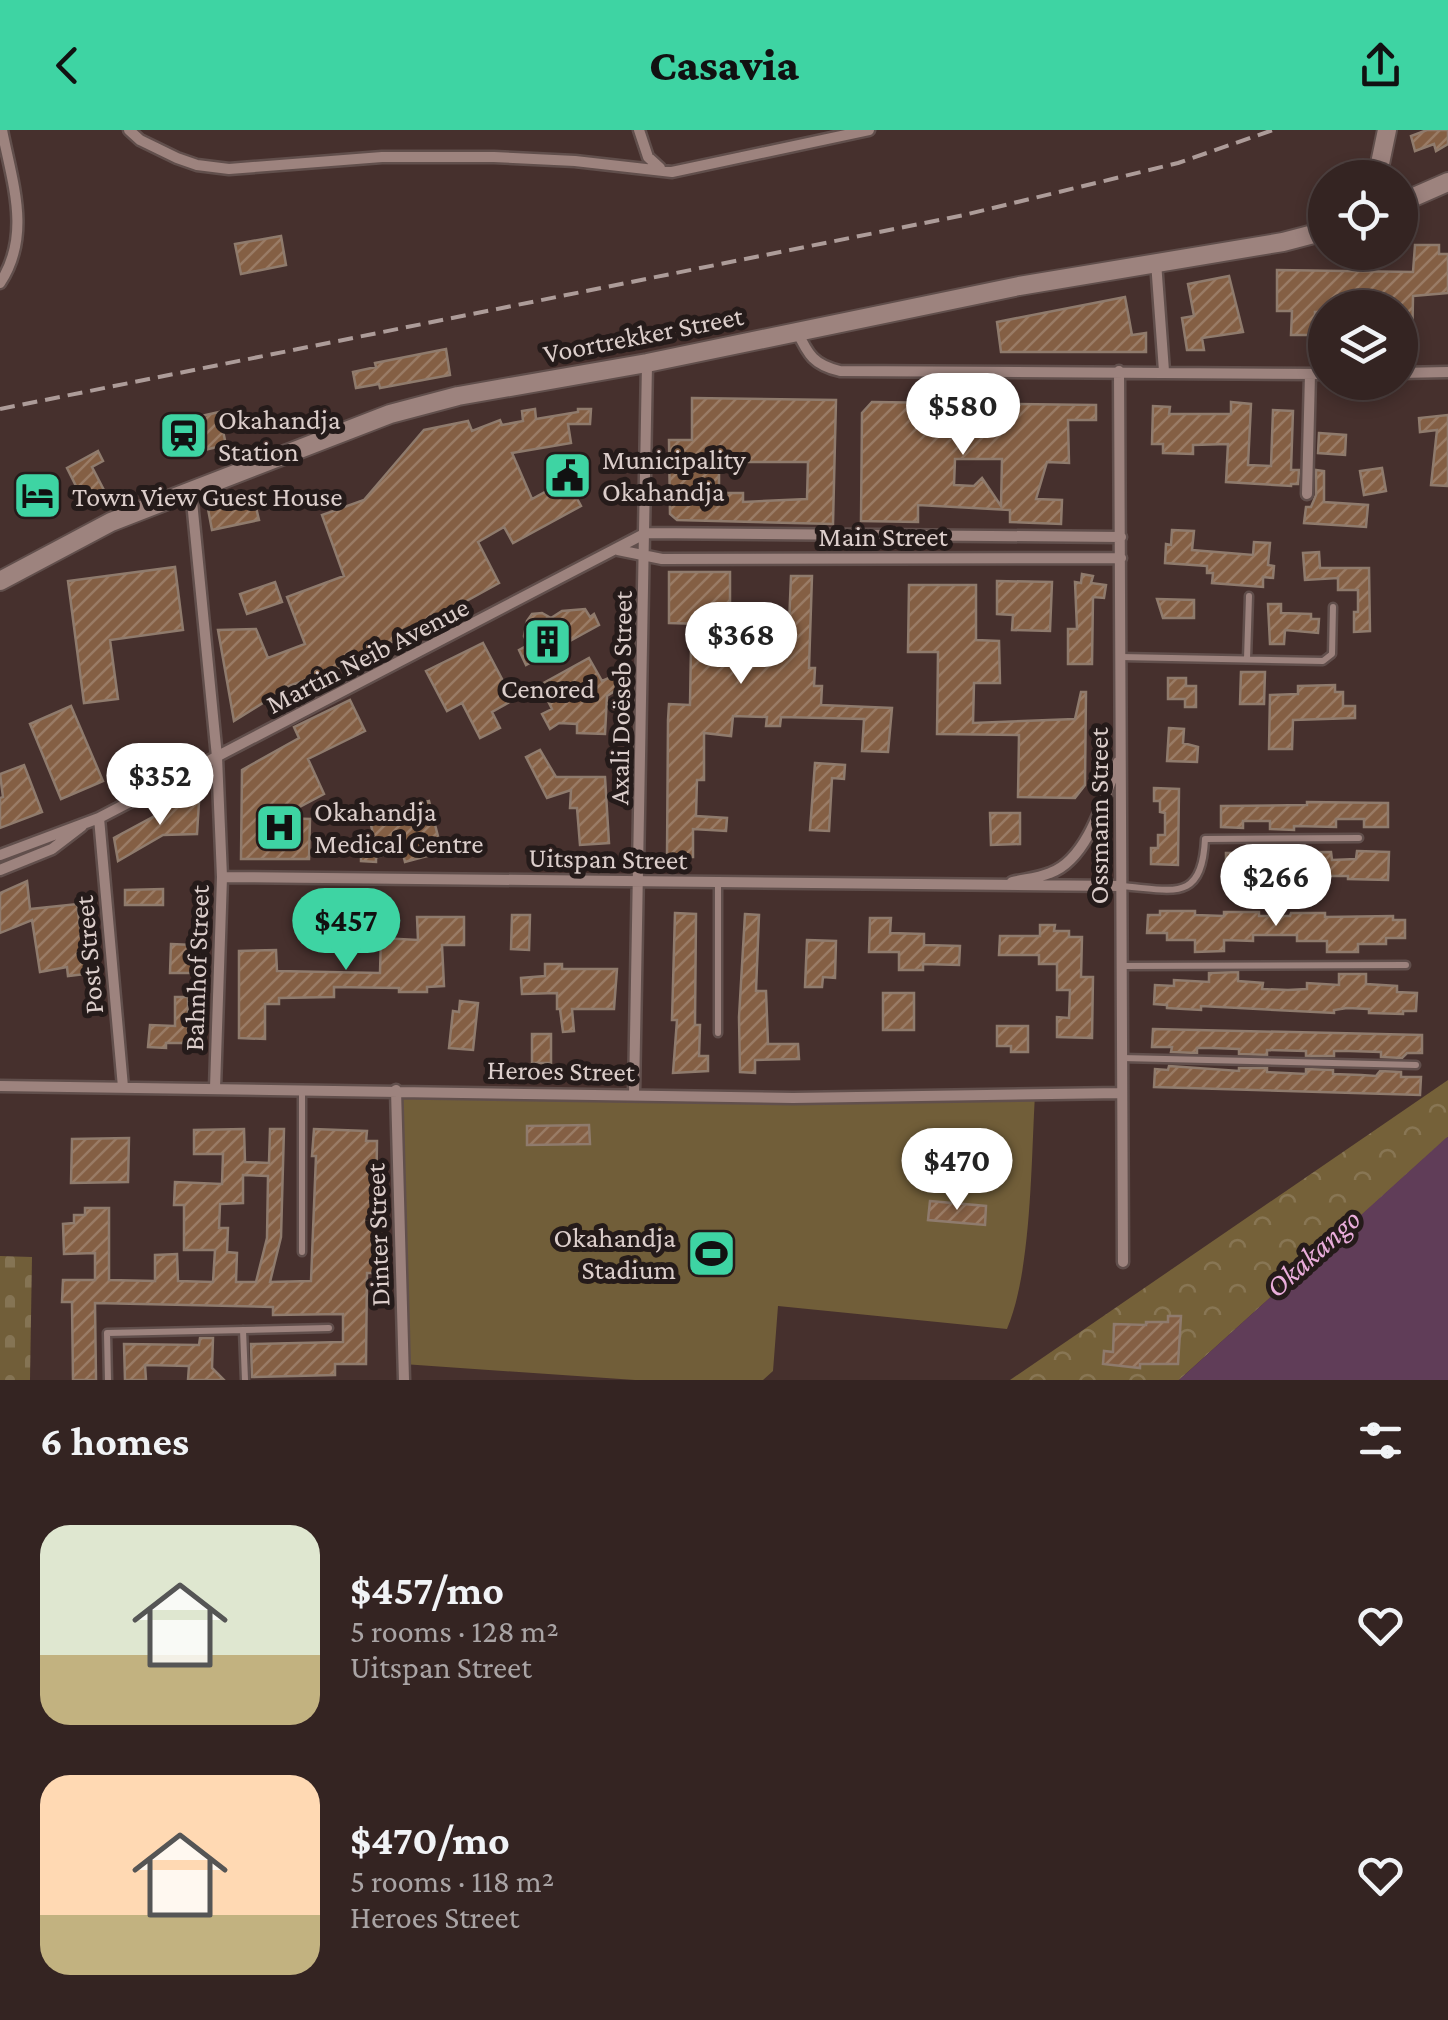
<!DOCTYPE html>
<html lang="en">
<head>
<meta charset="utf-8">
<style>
  body { margin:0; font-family:"Crimson Pro",serif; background:#3c2c2a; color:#f1f3f6; height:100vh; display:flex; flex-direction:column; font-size:38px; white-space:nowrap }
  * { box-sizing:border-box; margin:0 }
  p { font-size:32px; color:#a9a4a5 }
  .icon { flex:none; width:55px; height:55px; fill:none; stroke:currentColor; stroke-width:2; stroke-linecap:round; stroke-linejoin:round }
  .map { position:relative; height:1250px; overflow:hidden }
  .panel { display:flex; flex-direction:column; background:#342422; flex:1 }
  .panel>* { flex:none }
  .tools { position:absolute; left:1308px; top:30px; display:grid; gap:20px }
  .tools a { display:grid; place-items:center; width:110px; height:110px; border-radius:50%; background:#342422; box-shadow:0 5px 15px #0003,0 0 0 2px #4e4140; font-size:50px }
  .price { position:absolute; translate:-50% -85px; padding:0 22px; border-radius:35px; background:#fff; color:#222; font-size:32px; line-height:65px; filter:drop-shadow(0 2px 5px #0008) }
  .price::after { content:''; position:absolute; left:50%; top:60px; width:30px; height:22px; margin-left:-15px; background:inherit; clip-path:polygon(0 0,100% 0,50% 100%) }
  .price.active { background:#3ed4a3; color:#111 }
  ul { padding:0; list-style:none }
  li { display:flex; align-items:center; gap:30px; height:250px; padding:0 40px }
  li span { display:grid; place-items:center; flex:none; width:280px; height:200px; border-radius:30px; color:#555 }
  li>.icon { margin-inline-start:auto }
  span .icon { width:120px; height:120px; fill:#fffc; stroke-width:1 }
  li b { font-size:42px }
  h2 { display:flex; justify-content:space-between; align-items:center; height:120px; padding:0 40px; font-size:42px }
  header { display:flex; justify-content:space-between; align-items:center; height:130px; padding:0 40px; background:#3ed4a3; color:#111; font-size:45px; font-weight:800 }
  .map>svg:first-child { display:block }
</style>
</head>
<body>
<header><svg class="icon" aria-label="back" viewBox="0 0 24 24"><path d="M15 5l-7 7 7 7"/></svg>Casavia<svg class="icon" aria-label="share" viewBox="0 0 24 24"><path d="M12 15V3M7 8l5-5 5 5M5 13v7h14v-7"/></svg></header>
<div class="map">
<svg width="1448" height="1250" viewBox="0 0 1448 1250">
  <defs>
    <pattern id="forest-crowns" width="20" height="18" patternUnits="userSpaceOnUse" patternTransform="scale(2.5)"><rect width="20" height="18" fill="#756139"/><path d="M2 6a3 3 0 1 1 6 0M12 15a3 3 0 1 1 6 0" fill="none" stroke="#887654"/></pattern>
    <pattern id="cemetery-stones" width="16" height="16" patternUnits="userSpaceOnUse" patternTransform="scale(2.5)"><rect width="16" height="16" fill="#715e39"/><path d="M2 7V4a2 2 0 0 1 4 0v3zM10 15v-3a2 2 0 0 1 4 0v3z" fill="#857454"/></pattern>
    <pattern id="building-hatch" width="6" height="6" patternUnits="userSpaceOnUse" patternTransform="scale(2.5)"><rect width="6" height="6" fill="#845f44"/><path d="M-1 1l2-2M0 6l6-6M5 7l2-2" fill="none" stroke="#9a7c66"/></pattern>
  </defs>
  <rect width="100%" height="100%" fill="#46302d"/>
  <path fill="url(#forest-crowns)" d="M1448,950v57l-269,243h-169z"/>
  <path fill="url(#cemetery-stones)" d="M0,1126l32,1 -2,123h-30z"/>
  <path fill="#715e39" d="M396,960l397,8 242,-3c-4,66 -3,174 -28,234l-229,-23 -5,65 -10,9h-128l-232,-16z"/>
  <path fill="#603d58" d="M1448,1007v243h-269l267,-242z"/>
  <path fill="url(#building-hatch)" stroke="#8f7b6d" stroke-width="2.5" fill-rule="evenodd" d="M1427,0h21v14l-12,7 -2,-7 -19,7 -4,-15z
    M281,106l5,29 -45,9 -6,-30z
    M1415,115h24v9h9v39l-35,3 -1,58h-12v-46h-75v4h-10v23h-24l1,-24h-15v-41l136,2z
    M1229,146l14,56 -41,6 2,12h-17l-5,-32 12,-2 -6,-32z
    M1125,167l7,38 14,-2v19h-145l-4,-30z
    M446,219l4,26 -70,13 -1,-4 -23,4 -3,-16 23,-5 -1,-4z
    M692,268l144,2 -3,124 -156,-4 -7,-6 -1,-74h23zM719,332h89l-1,37 -64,3v-9h-24z
    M872,272l224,3v15h-28l1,43 -22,-1 -11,37 26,1 -1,24 -51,-2v-12l-92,-5v17l-57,-1 1,-108zM955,329h47l-1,47 -19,-28 -8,8 -20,-1z
    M1231,272l20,2 -3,61 23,1 2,-56 20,1 -2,59h8l-1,14h-7v2l-65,-4 2,-38 -35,1v9l-30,-1v-9h-11l1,-38 17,1 -1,7h62z
    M535,279l1,10 42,-7v-3h13l-1,15h-22l3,19 -59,10 20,46 35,-19 14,26 -68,37 -9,-16 -26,15 21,41 -140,77 -78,29 1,2 -48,30 -16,-91 38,-1 12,29 37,-14 -18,-47 57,-21 -22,-61 42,-15 60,-70 44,-9 4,10 28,-11 2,5 21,-4 -1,-10z
    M219,282l7,33 -48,11 -8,-33z
    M1448,285v71l-17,-1 6,-55 -17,2 -1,-14z
    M1319,303l27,2 -1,20 -27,-2z
    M98,321l5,10 -11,6 15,29 -21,10 -19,-38z
    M1382,338l4,23 -22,4 -4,-24z
    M1316,340l8,1v31l44,3 -2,22 -62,-4 2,-16h5l5,-12z
    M23,351l34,3 -2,27 -34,-3z
    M254,369l5,21 -47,10 -4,-21z
    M1172,400l22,1 -2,19 61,5 1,-13 16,1 -2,22 6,1 -1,12 -10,-1v10l-51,-4 1,-10h-6v-7l-42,-3 1,-19 5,1z
    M1319,422l1,16h49l1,63 -16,1v-20h4v-22h-20v-12l-33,2 -2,-27z
    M175,437l8,63 -73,10 8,59 -34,4 -16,-122z
    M669,442h61v31l29,2v20h30l2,-49h21l-3,92h6l-1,18h8l-1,19 71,3 -4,44 -26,-1 2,-32 -83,-2 -1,9h-14l1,-9 -34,-1 -2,20 -27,-3v47h-7l-1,36 31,2 -1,13 -33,-2v28h-26l1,-137 1,-16 21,1 1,-58h11v-23l-33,-1z
    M1082,444l11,2 -2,7 15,2 -2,13 -11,-1 -1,67h-24v-35h9l-2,-47 6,1z
    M997,451l55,1 -2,49 -38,-1 1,-15 -16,-1z
    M275,452l7,20 -35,12 -7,-20z
    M909,455h67v55l23,1 1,42h-26l-1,40 102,-4 6,-27h5l-1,93 -10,13 -57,-1 1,-62 -82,-1 1,-82h-30z
    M1157,469l37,1v18h-31z
    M1268,474h13v9l30,1v5h8l-1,14 -33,-3 -1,14h-14z
    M585,479l5,8 4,-3 5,11 -73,40 -7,-15 9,-5 -4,-9 3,-15 5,-7 10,-1 9,5 11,-7z
    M483,513l30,57 -21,12 8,16 -20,10 -18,-35 -15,8 -21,-40z
    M589,528l13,23 16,-7 1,14 -12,8 -2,38 -28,-1v-9l-18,-1 -9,6 -8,-15 10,-5 -12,-24z
    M1241,542h24l-1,32h-24z
    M1168,548h18v8h10v21h-11v-8h-17z
    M1335,555v7h8v14h12v12l-62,2 -1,29h-23l1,-54 28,-1v-8z
    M350,570l15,31 -57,28 16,35 -45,24 31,1 -1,40h-68l1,-89 57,-32 -5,-11z
    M71,576l32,75 -42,18 -31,-75z
    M1169,598l15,1 -1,14 15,4 -1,15 -30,-1z
    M540,620l16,27h49l4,66 -29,2 -3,-37h-7l1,-18 -24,8 -21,-41z
    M815,633l30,2 -1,14 -12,-1 -3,53 -19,-1z
    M24,635l18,47 -42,16v-30l3,-1 -3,-23z
    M1154,658l25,1 -1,76 -27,-1v-16h7v-13h7v-22l-5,-1v-11h-6z
    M190,667l9,5 -2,32 -34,1 -45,26 -4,-23z
    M429,671l13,51 -37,10 -3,-12 -24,7 -2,-7v12l-15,-1v-13l15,1 -7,-34z
    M1307,672l81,1v24h-24v-8h-28v8l-42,-1v4l-24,-1v-8h-27v7l-22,-1v-21l86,-1z
    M990,683h30v31l-29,1z
    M1357,721l32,1 -1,28 -40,-1v-3h-122v-23l105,-1 1,8 24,-1z
    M27,751l3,28 47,-5 9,70 -18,2 -1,-9 -27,5 -8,-52 -32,13v-40z
    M163,759v16h-38v-15z
    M1160,781h35v4l29,1v-4h35v4h31l1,-3h34v4l68,-1v4h12v18h-19v6h-28v8h-31v-11h-30v-6h-44v6l-29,-1v11l-29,1v-12h-28v-7h-20l1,-18h12z
    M675,783l21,1 -1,111h5l-1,31h9v15l-35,2 4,-53h-5z
    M745,784l14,1 -3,76h10l2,53h30l1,15 -44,1v13l-15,-1 -1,-55z
    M512,785h18l-1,35 -18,-1z
    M417,787h47v28h-22l2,41 -17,1v5h-28v-4l-65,-1v10l-55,1v6h-14v35l-26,-1v-87l37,-1 1,21 103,2 1,-35 37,2z
    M870,788h21l-1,15 34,1v11l36,1 -1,19 -36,-1v6h-24v-18h-30z
    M1040,795h15l-1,6h15v6h13l-1,40h12l-1,61 -35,-1v-20l12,1 1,-28h-13v-26h-18v-9h-40l1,-19h40z
    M807,810l29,1 -1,37 -12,-1 -1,10h-17z
    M171,814l22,1v28h-23z
    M545,834h17v5h55l-3,40h-42l2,22 -11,1 -3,-23h-3v-16l-35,1 -1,-16 24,-2z
    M1238,842v9l25,2 -1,6 26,1 19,-1v-6l32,2v-11h27v10l31,2v6l20,1 -1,18h-13v3l-34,-1v-4l-22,-1 -13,2v3l-133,-7v4l-34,-2v-3l-13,-1 1,-19 19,1v-6l35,2v-9z
    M883,863h31v37h-31z
    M175,867h13v46h-22v5l-18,-1 2,-22 25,1z
    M460,871l18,2 -5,47 -24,-2 4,-37 6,1z
    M997,896h31v26h-17v-6h-14z
    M1153,899l269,6v18h-15l-5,5 -21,-1v-5l-32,-1h-15v5h-28v-5l-39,-1v5l-28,-1v-5l-27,-1h-15v5l-26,-1 1,-5h-20z
    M532,904h19v29h-19z
    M1169,936l70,5v-3h28v4l39,2v-5l27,1v4l28,1 15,1 4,-5 21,1v5h20l-1,18 -266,-8 1,-18 13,1z
    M589,995l1,19 -63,1v-19z
    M244,999l1,33 24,1 1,-34h14l-3,108 -11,45 41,-1 5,-125h-4l2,-27 53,2 -1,10h11l-2,132h-8l-1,91h-31v11l-83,2 -1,-33 92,-2v-28l-70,1v-8l-178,-4 1,77h-23l-1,-78h-10l1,-22h32v-27l-31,1 -1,-30 11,-1v-8h11v-7h24v72l46,1v-26l22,-1 1,27 35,1 2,-32h-31v-45h-10l1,-23 47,2 1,-30h-29v-24zM243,1045l25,1 -1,62 -11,44h-20l1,-29 -10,-1 1,-24h-9l1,-24 23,-1z
    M129,1008l-1,44 -57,1 1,-44z
    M930,1071l56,5 -1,19 -57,-5z
    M1168,1186h13l-3,48h-38v4l-37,-4 1,-13 9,1 1,-28 32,1v-3h22z
    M200,1208h13l-1,30 12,12h-36l1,-14 -44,-1 1,15h-21l-1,-36 75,1z"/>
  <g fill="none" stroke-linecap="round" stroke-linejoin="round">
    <defs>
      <path id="lane" d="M1121,527l202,4 9,-7 1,-47
        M1247,529l2,-63
        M718,753v150
        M1121,756c52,4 81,17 84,-47l154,-1
        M1121,836l285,-1
        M1122,928l294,7
        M302,1122v-162
        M243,1200l2,50
        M108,1250l-1,-47 222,-5"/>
      <path id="street" d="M129,0l11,10 37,18 20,7 32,4 153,-12h112l81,4 97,11 197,-42
        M639,0l9,27 12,11
        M1156,132l8,109
        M0,153c32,-48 12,-101 2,-153
        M797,201c11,24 17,34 43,40l485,3
        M1119,241l4,891
        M1400,243l48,-1
        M191,361l26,266 5,120 -7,211
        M1307,364l3,-120
        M618,420l44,9 459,-1
        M99,688l24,269
        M0,725l99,-37 547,-285 475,4
        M0,740l52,-21 30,-23
        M222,747l898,9
        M1012,752c13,-3 26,-4 38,-9 38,-13 55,-77 68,-111
        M0,956l793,12 328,-5
        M396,960l8,290
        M634,964l13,-731"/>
      <path id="secondary" d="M1377,48l10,-48
        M1400,73l48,-21
        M0,451l111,-59 279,-108 68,-18 189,-33 372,-77 264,-44 42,-11"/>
    </defs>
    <use href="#lane" stroke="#614f4c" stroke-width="11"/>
    <use href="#street" stroke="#614f4c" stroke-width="15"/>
    <use href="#secondary" stroke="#614f4c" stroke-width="22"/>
    <use href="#lane" stroke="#9d837e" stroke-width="6"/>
    <use href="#street" stroke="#9d837e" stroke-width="10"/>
    <use href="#secondary" stroke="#9d837e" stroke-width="18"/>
    <path stroke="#ad9c99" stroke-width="4" stroke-dasharray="15 8" stroke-linecap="butt" d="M0,279l964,-194 214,-52 95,-33"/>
  </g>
  <defs>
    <symbol id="station-square" viewBox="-11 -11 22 22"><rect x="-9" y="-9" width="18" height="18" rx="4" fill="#3ed4a3" stroke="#251b1a"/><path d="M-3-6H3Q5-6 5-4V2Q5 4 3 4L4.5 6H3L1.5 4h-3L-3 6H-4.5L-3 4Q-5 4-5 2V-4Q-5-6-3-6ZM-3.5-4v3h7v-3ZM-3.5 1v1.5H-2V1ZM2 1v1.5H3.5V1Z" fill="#111"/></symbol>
    <symbol id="civic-square" viewBox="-11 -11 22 22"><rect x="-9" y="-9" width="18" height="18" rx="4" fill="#3ed4a3" stroke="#251b1a"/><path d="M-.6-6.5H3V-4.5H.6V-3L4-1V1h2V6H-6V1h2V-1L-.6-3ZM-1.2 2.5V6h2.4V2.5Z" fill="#111"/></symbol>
    <symbol id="hotel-square" viewBox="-11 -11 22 22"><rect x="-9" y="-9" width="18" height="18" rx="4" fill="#3ed4a3" stroke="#251b1a"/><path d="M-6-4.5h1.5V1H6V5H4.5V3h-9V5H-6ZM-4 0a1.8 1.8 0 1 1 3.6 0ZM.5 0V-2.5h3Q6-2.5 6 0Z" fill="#111"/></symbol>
    <symbol id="building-square" viewBox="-11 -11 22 22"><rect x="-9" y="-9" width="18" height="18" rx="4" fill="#3ed4a3" stroke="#251b1a"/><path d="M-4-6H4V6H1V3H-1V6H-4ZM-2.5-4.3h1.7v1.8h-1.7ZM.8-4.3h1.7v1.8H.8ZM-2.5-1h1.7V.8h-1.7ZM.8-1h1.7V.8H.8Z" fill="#111"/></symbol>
    <symbol id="hospital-square" viewBox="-11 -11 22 22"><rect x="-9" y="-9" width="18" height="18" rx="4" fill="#3ed4a3" stroke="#251b1a"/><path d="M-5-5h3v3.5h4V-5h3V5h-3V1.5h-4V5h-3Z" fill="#111"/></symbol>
    <symbol id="stadium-square" viewBox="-11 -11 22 22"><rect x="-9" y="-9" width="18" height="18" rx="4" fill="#3ed4a3" stroke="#251b1a"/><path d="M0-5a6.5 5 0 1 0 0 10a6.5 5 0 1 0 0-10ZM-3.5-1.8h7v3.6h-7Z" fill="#111"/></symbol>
  </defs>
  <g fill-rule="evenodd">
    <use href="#station-square" x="156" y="278" width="55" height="55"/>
    <use href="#civic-square" x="540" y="318" width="55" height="55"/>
    <use href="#hotel-square" x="10" y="338" width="55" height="55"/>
    <use href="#building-square" x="520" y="484" width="55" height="55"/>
    <use href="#hospital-square" x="252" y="670" width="55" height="55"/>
    <use href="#stadium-square" x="684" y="1096" width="55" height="55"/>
  </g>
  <g text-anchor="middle" stroke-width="10" stroke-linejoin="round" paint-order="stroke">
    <g font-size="28" fill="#dccecb" stroke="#251b1a">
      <text transform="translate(643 204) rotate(-11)" y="10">Voortrekker Street</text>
      <text x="883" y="416">Main Street</text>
      <text transform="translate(367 525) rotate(-27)" y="10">Martin Neib Avenue</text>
      <text transform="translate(620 568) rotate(-89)" y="10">Axali Doëseb Street</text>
      <text transform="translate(1098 686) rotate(-90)" y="10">Ossmann Street</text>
      <text transform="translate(608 728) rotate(1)" y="10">Uitspan Street</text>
      <text transform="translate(88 825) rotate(-95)" y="10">Post Street</text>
      <text transform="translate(196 838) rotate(-88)" y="10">Bahnhof Street</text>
      <text transform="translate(561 940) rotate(1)" y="10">Heroes Street</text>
      <text transform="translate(377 1105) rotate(-92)" y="10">Dinter Street</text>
    </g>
    <g font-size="28" fill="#dccecb" stroke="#251b1a" text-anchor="start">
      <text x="218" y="299">Okahandja<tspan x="218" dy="32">Station</tspan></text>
      <text x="602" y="339">Municipality<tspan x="602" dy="32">Okahandja</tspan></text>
      <text x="72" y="376">Town View Guest House</text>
      <text x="548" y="568" text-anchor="middle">Cenored</text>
      <text x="314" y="691">Okahandja<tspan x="314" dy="32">Medical Centre</tspan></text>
      <text x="676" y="1117" text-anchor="end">Okahandja<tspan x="676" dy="32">Stadium</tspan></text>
    </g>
    <g font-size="30" font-style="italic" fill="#eaaddb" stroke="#251b1a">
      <text transform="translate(1313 1123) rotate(-42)" y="10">Okakango</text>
    </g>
  </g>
</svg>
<div class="tools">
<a><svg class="icon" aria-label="locate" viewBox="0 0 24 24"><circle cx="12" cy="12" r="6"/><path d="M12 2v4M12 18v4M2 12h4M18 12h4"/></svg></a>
<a><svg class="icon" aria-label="layers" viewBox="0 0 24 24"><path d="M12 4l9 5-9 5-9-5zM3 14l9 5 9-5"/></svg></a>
</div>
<b class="price" style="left:963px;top:328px">$580</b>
<b class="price" style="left:741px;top:557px">$368</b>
<b class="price" style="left:160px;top:698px">$352</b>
<b class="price" style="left:1276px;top:799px">$266</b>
<b class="price active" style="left:346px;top:843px">$457</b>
<b class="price" style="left:957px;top:1083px">$470</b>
</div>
<section class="panel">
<h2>6 homes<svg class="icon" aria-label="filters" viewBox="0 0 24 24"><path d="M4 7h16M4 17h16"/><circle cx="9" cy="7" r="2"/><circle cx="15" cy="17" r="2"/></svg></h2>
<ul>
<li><span style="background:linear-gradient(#dfe7d0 65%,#c2b280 0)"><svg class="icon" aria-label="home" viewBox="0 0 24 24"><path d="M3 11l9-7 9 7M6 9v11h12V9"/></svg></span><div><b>$457/mo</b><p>5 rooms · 128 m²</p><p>Uitspan Street</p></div><svg class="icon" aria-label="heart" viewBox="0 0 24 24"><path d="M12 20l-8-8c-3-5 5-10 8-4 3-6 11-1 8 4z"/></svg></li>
<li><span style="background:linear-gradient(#ffd9b3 70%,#c2b280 0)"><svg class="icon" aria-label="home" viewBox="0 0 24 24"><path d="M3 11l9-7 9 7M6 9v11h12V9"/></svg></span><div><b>$470/mo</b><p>5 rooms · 118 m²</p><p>Heroes Street</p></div><svg class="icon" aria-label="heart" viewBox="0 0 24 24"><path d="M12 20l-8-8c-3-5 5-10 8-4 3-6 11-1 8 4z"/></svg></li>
</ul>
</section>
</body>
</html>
